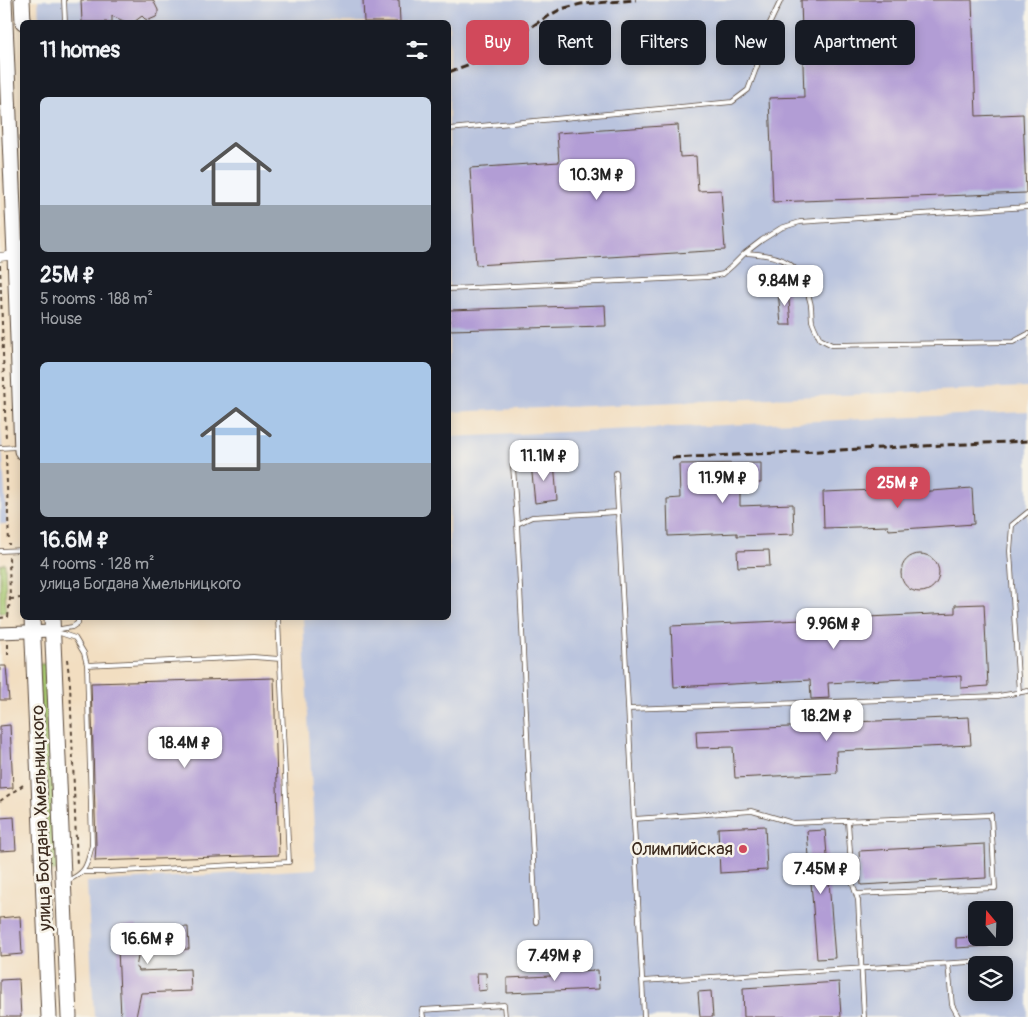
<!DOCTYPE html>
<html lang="en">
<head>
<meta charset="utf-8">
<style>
  body { margin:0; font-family:Pangolin,sans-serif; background:#20242c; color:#f1f3f6; height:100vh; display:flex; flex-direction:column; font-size:19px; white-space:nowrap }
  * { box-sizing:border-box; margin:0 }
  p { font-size:16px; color:#9ea1a6 }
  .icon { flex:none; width:28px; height:28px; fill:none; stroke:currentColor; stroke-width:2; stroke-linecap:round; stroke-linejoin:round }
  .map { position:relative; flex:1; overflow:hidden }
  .details { position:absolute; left:20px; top:20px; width:431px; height:600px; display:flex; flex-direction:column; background:#171b24; border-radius:8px; box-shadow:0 2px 12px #0003 }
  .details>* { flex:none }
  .guide { position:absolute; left:466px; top:20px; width:475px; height:45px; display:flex; gap:10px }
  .needle { width:32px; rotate:341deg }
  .fabs { position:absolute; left:968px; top:901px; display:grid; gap:10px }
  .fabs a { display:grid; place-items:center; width:45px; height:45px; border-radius:8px; background:#171b24; box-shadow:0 2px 12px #0003; font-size:25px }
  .price { position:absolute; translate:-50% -42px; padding:0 11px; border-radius:10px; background:#fff; color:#222; font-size:16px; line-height:32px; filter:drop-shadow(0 1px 2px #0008) }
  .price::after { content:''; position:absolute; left:50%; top:30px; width:15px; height:11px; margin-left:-8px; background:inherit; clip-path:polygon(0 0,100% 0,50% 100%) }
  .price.selected { background:#d1495b; color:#fff }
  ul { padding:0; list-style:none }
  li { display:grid; align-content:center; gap:10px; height:265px; padding:0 20px }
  li span { display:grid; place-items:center; height:155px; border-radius:8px; color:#555 }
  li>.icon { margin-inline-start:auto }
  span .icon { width:90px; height:90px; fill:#fffc; stroke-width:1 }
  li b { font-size:21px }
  h2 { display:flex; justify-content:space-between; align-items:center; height:60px; padding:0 20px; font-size:21px }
  .tag { padding:0 18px; border-radius:8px; background:#171b24; box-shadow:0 2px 12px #0003; font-size:18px; line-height:45px }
  .tag.selected { background:#d1495b; color:#fff }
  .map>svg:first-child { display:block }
</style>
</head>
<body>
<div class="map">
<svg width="1028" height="1017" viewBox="0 0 1028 1017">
  <rect width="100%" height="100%" fill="#f7f3e8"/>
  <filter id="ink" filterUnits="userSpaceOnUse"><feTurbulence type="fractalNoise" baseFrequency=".02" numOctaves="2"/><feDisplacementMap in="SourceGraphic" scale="10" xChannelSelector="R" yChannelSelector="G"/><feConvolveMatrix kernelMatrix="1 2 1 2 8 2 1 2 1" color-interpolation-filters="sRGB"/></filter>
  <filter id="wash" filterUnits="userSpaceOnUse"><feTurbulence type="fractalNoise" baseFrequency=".0096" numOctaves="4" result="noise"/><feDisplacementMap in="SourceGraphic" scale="20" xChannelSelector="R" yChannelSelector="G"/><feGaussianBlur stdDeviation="1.12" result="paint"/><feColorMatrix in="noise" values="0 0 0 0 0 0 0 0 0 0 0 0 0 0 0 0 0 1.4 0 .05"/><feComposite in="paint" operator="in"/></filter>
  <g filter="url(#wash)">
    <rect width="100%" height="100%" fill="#f2dec1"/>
    <path fill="#bac4de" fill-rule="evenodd" d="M38,0h990v387l-579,25v-390h-410z
      M1028,412v605h-934l-7,-135 229,-13 -13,-251h146v-181zM976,910h28v28h-28zM976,965h28v27h-28z
      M0,415l7,109h-7z"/>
    <path fill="#a6c76f" stroke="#707846" d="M5,563l1,49 -6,1v-48z
      M38,664h11l8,207h-9z"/>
    <g id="blocks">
      <path fill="#b29dd5" d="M81,0h72l5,10v4l-2,3 -7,3 -4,-1 -3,-3 -8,6h-8l-14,-6v6h-30z
        M363,0h36l1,22h-36z
        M801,0h171l4,116 47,-2 3,79 -253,9 -4,-104 35,-1z
        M678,125l2,32 16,-1 2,35 23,-1 4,60 -249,15 -6,-97 89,-6 -2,-29z
        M788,289l3,36h-10l-3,-35z
        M605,305l1,21 -157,4v-20z
        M554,461l3,39 -22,3 -4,-39z
        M761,463v20h-21v23l53,-2 1,30 -57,2v-3l-69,3 -1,-37 13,-1 -1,-34z
        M972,488l2,36 -85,6 -1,-4 -64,2 -1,-36 53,-2 1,5z
        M769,550l1,16 -32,1 -1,-16z
        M901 573a19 19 0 1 1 38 0a19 19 0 1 1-38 0Z
        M984,604l4,82 -27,2v-12l-133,7 1,15 -18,1 -1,-19 -136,7 -3,-61 284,-13v-8z
        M0,666h6l3,34h-9z
        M274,678l5,177 -184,6 1,-16 -5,-162z
        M811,706h18l1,17 139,-6 2,28 -135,6 1,22 -102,5 -2,-31 -36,1 -1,-17 116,-5z
        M10,725l3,63 -13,1v-63z
        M14,817l2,33 -16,1v-33z
        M765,826l2,44 -47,3 -2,-45z
        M825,830l10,128 -18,1 -10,-128z
        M985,844l1,34 -125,7 -2,-34z
        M20,916l2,38 -22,2v-38z
        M137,925v4l51,-2 1,22 -50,2 -3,17h2l1,3 51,-2 1,22 -50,2 -5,24h-15l-4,-91z
        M976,937l12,1 1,8 -33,2v-10z
        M598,970l1,19 -92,4v-15l44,-2v-4z
        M477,973h9l1,17 -9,1z
        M19,979l2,38h-21v-37z
        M839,982l2,35h-97l-1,-29z
        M711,991l2,26h-13l-2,-25z"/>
    </g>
  </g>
  <g filter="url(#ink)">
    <use href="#blocks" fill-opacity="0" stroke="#564536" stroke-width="1"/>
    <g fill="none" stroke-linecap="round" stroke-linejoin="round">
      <defs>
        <path id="lane" d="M64,0l1,22
          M449,129l283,-27 16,-12 9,-24 11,-39 13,-27
          M745,253c39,2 55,9 65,48 2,7 1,13 2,20 2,6 5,12 8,18l12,6 181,-3 15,-8
          M449,289l259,-12 15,-3 9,-8 13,-13 17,-13 19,-12 19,-6 228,-15
          M0,448l17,-1
          M513,466l4,58
          M616,473l28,544
          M0,551l22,-1
          M55,630l17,-3 6,-4v-5
          M57,632l18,6 9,15 3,12 5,180c-5,20 -5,27 -25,36
          M87,665l166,-8 27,2
          M1019,693l-9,-142 2,-26 16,-13
          M628,709l370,-13 30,-5
          M634,819l118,-8 41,12 198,-8 4,73 -139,6
          M848,821l4,61 6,18 6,117
          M83,872h21l185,-10 -11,-244
          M536,922l-19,-398 15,-7 86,-5
          M948,964l4,41 6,11
          M642,981l363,-21
          M423,1017l-1,-7 82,-5 1,12"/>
        <path id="street" d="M0,257l15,-2"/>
        <path id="secondary" d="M0,633l52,-2"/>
        <path id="highway" d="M4,0l11,255 7,196
          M22,0l1,22
          M32,618l17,399
          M52,618l17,399"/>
      </defs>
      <use href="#lane" stroke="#564536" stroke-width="5.5"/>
      <use href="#street" stroke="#564536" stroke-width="9"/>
      <use href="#secondary" stroke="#564536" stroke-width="13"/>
      <use href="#highway" stroke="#564536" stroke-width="17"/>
      <path stroke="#564536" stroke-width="2" stroke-dasharray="4 4" stroke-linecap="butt" d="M0,265l6,175
        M6,455l3,90
        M10,599l12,-1
        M0,618l8,-1 2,-18 -1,-42
        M8,644v11
        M67,659l3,25 7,182
        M0,801l26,-18"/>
      <use href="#lane" stroke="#fff" stroke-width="4"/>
      <use href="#street" stroke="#fff" stroke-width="8"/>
      <use href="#secondary" stroke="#fff" stroke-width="11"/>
      <use href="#highway" stroke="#fff" stroke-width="15"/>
      <path stroke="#3b2a1e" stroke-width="3" stroke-dasharray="8 4" stroke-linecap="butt" d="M449,72l31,-12 65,-42 16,-9 20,-5 55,-4
        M672,458l356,-17"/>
    </g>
  </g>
  <circle fill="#d1495b" stroke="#f7f3e8" stroke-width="2" cx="743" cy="849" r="5"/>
  <g text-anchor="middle" stroke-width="5" stroke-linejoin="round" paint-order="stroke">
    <g font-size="18" fill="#3b2a1e" stroke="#f7f3e8">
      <text transform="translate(41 818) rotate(-92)" y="6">улица Богдана Хмельницкого</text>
    </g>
    <g font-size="18" fill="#3b2a1e" stroke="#f7f3e8" text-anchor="end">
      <text x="733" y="855">Олимпийская</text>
    </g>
  </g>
</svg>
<div class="fabs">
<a><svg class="needle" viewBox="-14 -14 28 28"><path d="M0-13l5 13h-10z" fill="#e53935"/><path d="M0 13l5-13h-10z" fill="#9ea1a6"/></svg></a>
<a><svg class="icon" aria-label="layers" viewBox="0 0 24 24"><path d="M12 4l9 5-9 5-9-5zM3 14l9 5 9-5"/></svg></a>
</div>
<b class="price" style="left:597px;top:201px">10.3M ₽</b>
<b class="price" style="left:785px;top:307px">9.84M ₽</b>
<b class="price" style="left:544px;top:482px">11.1M ₽</b>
<b class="price" style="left:723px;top:504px">11.9M ₽</b>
<b class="price selected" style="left:898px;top:509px">25M ₽</b>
<b class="price" style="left:834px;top:650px">9.96M ₽</b>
<b class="price" style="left:827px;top:742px">18.2M ₽</b>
<b class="price" style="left:185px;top:769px">18.4M ₽</b>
<b class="price" style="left:821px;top:895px">7.45M ₽</b>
<b class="price" style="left:148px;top:965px">16.6M ₽</b>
<b class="price" style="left:555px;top:982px">7.49M ₽</b>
<div class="guide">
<a class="tag selected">Buy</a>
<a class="tag">Rent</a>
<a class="tag">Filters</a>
<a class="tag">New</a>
<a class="tag">Apartment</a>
</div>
<section class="details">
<h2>11 homes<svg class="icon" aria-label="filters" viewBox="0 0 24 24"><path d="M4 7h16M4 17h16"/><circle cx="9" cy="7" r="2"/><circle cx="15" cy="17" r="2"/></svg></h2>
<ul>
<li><span style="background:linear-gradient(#c9d6e8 70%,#9aa5b1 0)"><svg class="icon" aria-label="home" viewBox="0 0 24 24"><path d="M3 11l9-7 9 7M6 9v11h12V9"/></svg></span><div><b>25M ₽</b><p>5 rooms · 188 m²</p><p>House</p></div></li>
<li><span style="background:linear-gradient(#a9c7e8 65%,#9aa5b1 0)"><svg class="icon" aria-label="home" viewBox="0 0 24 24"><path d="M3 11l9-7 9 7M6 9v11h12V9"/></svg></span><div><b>16.6M ₽</b><p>4 rooms · 128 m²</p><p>улица Богдана Хмельницкого</p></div></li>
</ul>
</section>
</div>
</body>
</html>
